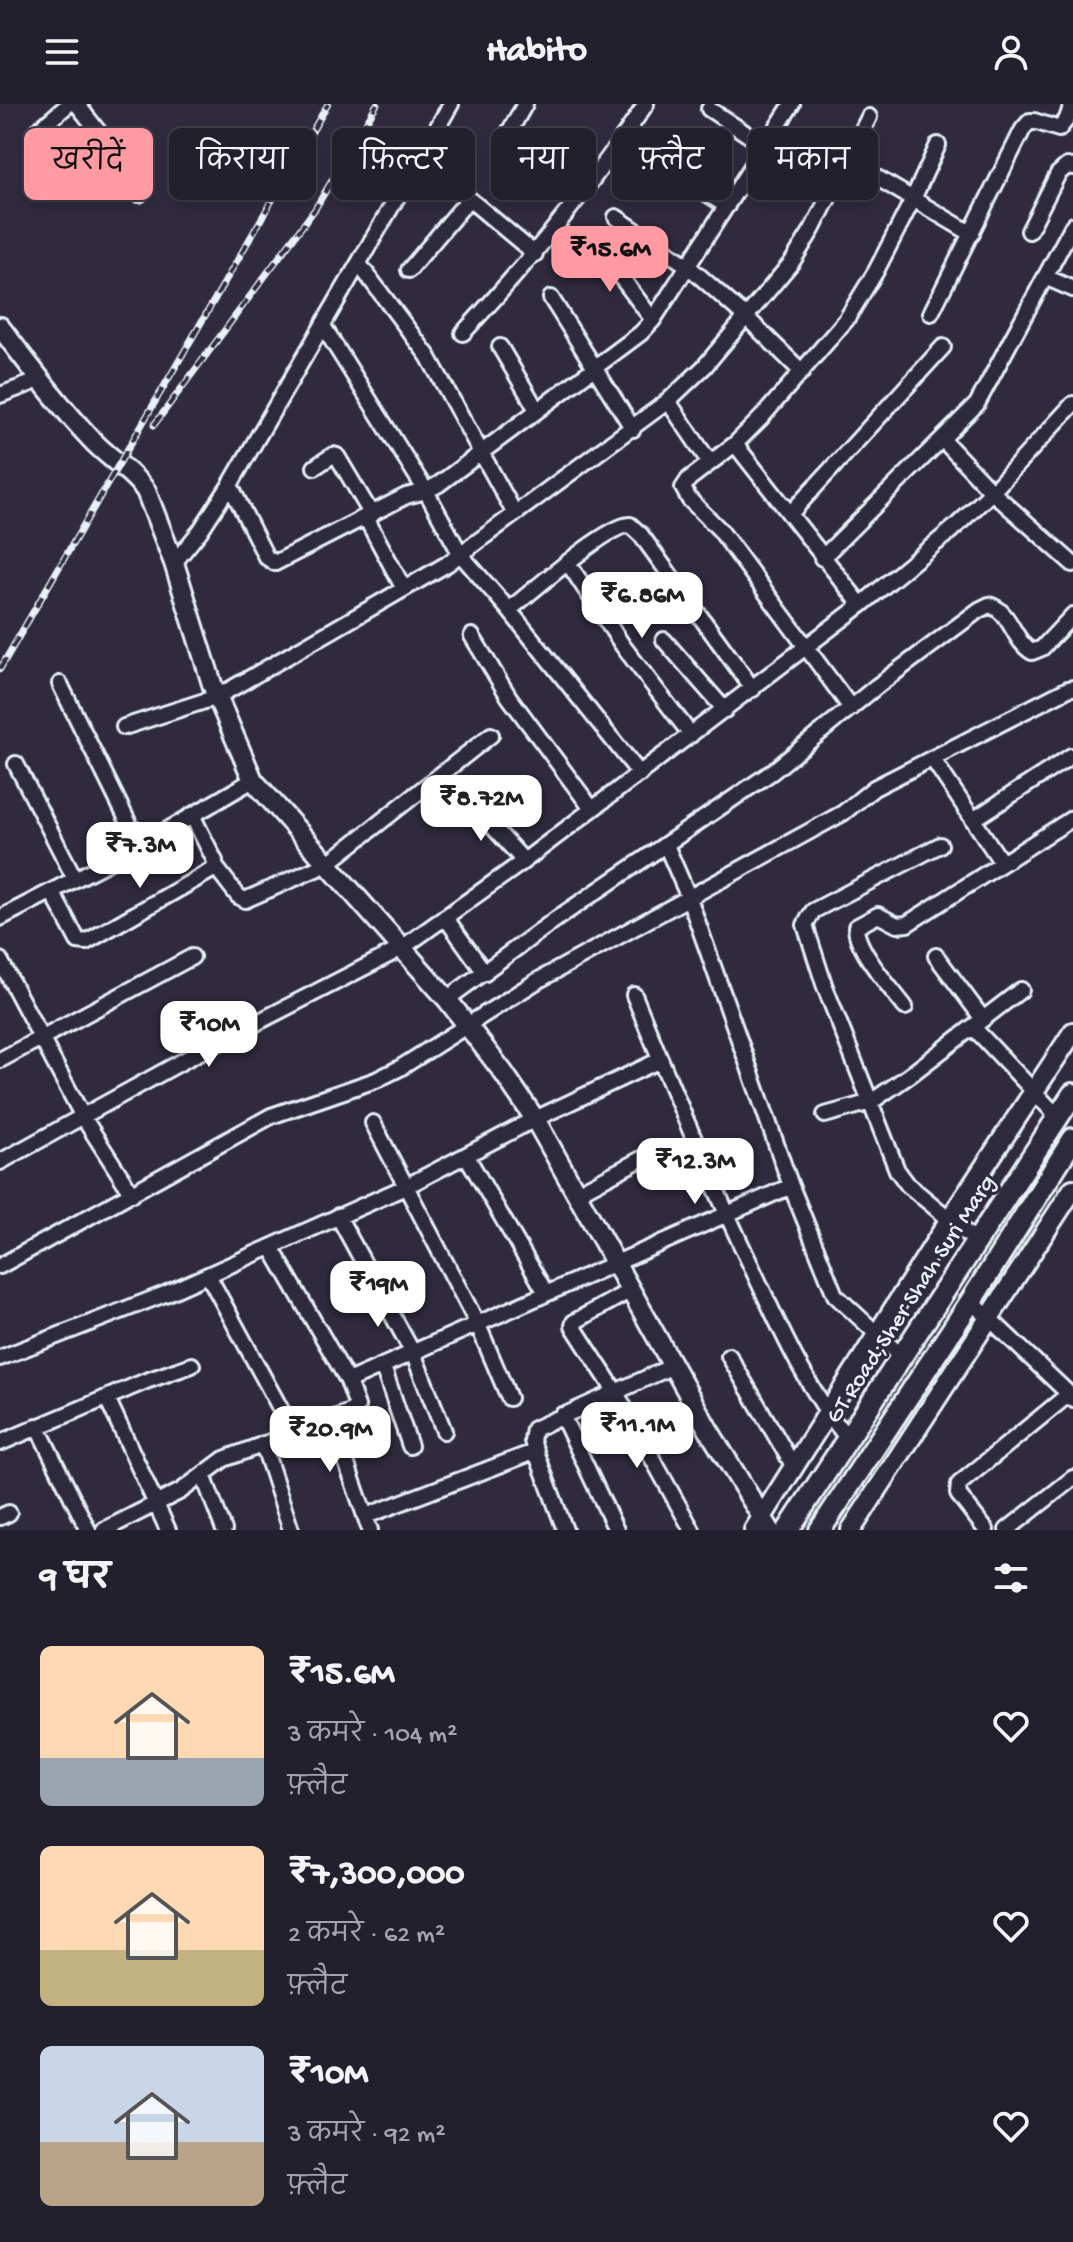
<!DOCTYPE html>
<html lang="hi">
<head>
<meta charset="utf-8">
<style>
  body { margin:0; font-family:"Gochi Hand","Playpen Sans Deva",sans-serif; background:#2b2836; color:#f1f3f6; height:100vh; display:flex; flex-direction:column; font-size:30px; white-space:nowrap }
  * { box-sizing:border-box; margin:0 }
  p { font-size:26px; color:#a3a3aa }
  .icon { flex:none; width:44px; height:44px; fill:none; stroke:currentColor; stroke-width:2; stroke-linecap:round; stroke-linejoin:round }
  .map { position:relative; height:1426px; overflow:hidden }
  .sheet { display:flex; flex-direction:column; background:#23202e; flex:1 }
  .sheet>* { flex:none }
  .top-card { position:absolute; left:24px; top:24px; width:1026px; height:72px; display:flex; gap:16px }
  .price { position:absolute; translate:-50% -68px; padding:0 18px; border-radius:16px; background:#fff; color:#222; font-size:26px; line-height:52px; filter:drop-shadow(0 2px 4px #0008) }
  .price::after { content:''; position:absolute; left:50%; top:48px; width:24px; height:18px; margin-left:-12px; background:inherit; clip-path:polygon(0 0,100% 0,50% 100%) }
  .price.current { background:#ff9aa2; color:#111 }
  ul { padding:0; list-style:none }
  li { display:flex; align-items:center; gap:24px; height:200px; padding:0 40px }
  li span { display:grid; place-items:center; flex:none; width:224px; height:160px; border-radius:12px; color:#555 }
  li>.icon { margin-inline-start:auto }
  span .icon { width:96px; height:96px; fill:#fffc; stroke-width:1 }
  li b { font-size:34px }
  h2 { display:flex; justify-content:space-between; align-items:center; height:96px; padding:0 40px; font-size:34px }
  .tag { padding:0 28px; border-radius:12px; background:#23202e; box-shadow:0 4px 12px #0003,0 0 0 2px #403e4a; font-size:28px; line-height:72px }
  .tag.current { background:#ff9aa2; color:#111 }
  header { display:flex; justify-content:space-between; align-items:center; height:104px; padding:0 40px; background:#23202e; font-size:36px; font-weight:700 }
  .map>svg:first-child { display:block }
</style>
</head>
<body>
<header><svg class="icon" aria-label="menu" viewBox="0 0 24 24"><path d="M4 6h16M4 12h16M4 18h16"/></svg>Habito<svg class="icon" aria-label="person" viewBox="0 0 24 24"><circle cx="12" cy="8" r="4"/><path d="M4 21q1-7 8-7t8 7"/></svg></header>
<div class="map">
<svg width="1073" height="1426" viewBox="0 0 1073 1426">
  <rect width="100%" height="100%" fill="#2f2a3d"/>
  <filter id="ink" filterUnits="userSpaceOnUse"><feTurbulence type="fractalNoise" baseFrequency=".0125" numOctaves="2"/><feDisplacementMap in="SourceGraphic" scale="16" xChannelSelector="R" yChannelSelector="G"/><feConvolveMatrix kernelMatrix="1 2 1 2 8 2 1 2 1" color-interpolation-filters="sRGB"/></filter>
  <g filter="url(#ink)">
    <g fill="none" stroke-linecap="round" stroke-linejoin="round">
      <defs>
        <path id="street" d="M77,0l24,31 6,21 32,38
          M525,0l-17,30 4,7 32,24
          M709,5l56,37
          M35,29l34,-29
          M938,41l-25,54 59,35
          M420,54l115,96
          M847,56l66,39 -37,72 -30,49 -84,97 -27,27 -46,35 -6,9 6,11 31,31 131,178
          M674,69l53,33
          M616,113l72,49 59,52 55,54
          M1029,127l29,-57 9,-8 6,1
          M597,141l56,75
          M359,160l69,92 87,158
          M409,166l60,-71
          M1045,173l28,12
          M551,194l82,131
          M931,209l92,-184 7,-8h4l25,8 8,-10 5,-15
          M323,222l103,165 35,64 48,55 131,164
          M463,229c69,-74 127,-145 183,-229
          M500,243l37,63
          M0,291l40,-15
          M668,297l42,62
          M942,335l50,53 81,72
          M735,340l126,161
          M315,363l18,-12 4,1 35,59
          M230,381l36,72 9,6 131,-67 20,-5 13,-7 202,-151 12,-13 139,-216
          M790,410l153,-167
          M366,414l38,71
          M822,454l155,-154 96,-179
          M174,459l26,-32 30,-46 221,-381
          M568,459l55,83 68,89
          M509,506c20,-16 101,-87 121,-85l11,10 112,154
          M472,532l37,61 83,112
          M664,536l61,70
          M60,580l80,162
          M124,623l93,-30 230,-133 221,-163 36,-34 88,-105 20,-32 57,-113
          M932,654l70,105
          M16,660l59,115
          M467,694l57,63
          M973,716l98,-64
          M666,741l23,53 102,288 44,109 67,62
          M940,741l-127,66 -8,14 20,62 72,183 11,15 69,57
          M215,762l23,30 7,4 82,-36 164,-129
          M52,788l26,49 8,1 128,-73 1,-8 -23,-46
          M445,813l40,56
          M0,814l147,-76 106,-62
          M936,852l47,63
          M0,856l83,157 49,77
          M634,891c35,86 71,173 111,258 31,65 57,130 103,186
          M447,895l112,-82 213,-145 105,-86 102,-76 10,-5c22,6 24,36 43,47l10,-4 31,-33
          M905,903c-14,-19 -49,-57 -49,-80l22,-12 19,10 10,-1 166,-106
          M973,923l85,90
          M0,956l192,-103
          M825,1011l46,-13 39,-27 111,-85
          M373,1019l105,202 31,73
          M466,1051l80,138
          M0,1058l192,-106 210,-108 122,-87 337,-256 93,-77 38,-36 81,-88
          M577,1089l68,-36
          M338,1112l75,137 31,78
          M0,1162l271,-150 105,-36 24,-12 137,-87 306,-168 31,-25 194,-99 5,-1
          M208,1171l85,157
          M631,1186l-57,32 -1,4 42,65 77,139
          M971,1197l98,93
          M729,1252l65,111
          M0,1254l165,-64 240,-107 130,-68 125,-59
          M383,1263l27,79
          M348,1277l443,-195
          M107,1294l61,132
          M562,1311l54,115
          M331,1315l39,111
          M37,1322l51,104
          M0,1339l146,-62 46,-16
          M263,1340l28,86
          M203,1371l21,55
          M366,1412l170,-65
          M0,1413l9,-4
          M104,1426l77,-39 43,-32 126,-47 7,-6 -9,-25 -77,-134
          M565,1426l-33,-89 2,-12 139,-63
          M986,1426l-28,-36 1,-10 110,-90 4,5
          M1007,1426l66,-52"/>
        <path id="secondary" d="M0,223c29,38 58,77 91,112 17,19 40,31 55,52l28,72 39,124 40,93 194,219 56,73 32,47 173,310 62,101
          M754,1426l196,-311 123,-187
          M851,1426l222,-341"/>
        <path id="primary" d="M788,1426l285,-436
          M820,1426l151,-229 102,-162"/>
      </defs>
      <use href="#street" stroke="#e8f1f8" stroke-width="20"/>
      <use href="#secondary" stroke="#e8f1f8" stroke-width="24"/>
      <use href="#primary" stroke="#e8f1f8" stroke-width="26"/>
      <use href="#street" stroke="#2f2a3d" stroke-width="14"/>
      <use href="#secondary" stroke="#2f2a3d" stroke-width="18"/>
      <use href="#primary" stroke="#2f2a3d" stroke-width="20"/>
      <defs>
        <path id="rail" d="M154,321l161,-216 62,-105
          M0,565l328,-565"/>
      </defs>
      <use href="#rail" stroke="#e8f1f8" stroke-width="7"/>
      <use href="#rail" stroke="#2f2a3d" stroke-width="4" stroke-dasharray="12" stroke-linecap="butt"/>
    </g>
  </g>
  <g text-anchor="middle" stroke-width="6" stroke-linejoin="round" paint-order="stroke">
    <g font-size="24" fill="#e8f1f8" stroke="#2f2a3d">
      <text transform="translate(909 1194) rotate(-57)" y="8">GT Road;Sher Shah Suri Marg</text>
    </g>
  </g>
</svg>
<b class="price current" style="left:610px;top:190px">₹15.6M</b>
<b class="price" style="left:642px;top:536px">₹6.86M</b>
<b class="price" style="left:481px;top:739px">₹8.72M</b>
<b class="price" style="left:140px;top:786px">₹7.3M</b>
<b class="price" style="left:209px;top:965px">₹10M</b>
<b class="price" style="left:695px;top:1102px">₹12.3M</b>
<b class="price" style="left:378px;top:1225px">₹19M</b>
<b class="price" style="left:637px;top:1366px">₹11.1M</b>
<b class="price" style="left:330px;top:1370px">₹20.9M</b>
<div class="top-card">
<a class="tag current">खरीदें</a>
<a class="tag">किराया</a>
<a class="tag">फ़िल्टर</a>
<a class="tag">नया</a>
<a class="tag">फ़्लैट</a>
<a class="tag">मकान</a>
</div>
</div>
<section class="sheet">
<h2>9 घर<svg class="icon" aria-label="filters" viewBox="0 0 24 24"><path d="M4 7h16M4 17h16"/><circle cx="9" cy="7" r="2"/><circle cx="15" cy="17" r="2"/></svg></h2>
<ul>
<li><span style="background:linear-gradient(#ffd9b3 70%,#9aa5b1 0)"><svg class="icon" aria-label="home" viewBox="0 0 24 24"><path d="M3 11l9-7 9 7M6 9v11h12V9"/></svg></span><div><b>₹15.6M</b><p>3 कमरे · 104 m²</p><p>फ़्लैट</p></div><svg class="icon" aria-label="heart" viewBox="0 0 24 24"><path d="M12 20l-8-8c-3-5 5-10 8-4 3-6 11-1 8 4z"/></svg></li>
<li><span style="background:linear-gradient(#ffd9b3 65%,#c2b280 0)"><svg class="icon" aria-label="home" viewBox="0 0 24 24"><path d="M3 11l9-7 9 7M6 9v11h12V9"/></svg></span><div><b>₹7,300,000</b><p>2 कमरे · 62 m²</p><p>फ़्लैट</p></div><svg class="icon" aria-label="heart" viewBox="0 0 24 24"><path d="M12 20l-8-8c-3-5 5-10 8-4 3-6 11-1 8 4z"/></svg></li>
<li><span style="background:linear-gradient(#c9d6e8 60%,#b9a48a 0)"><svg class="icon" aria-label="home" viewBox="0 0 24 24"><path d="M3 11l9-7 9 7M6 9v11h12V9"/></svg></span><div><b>₹10M</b><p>3 कमरे · 92 m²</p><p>फ़्लैट</p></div><svg class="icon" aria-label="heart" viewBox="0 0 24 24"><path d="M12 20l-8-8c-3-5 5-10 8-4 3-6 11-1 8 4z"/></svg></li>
</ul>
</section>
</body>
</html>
